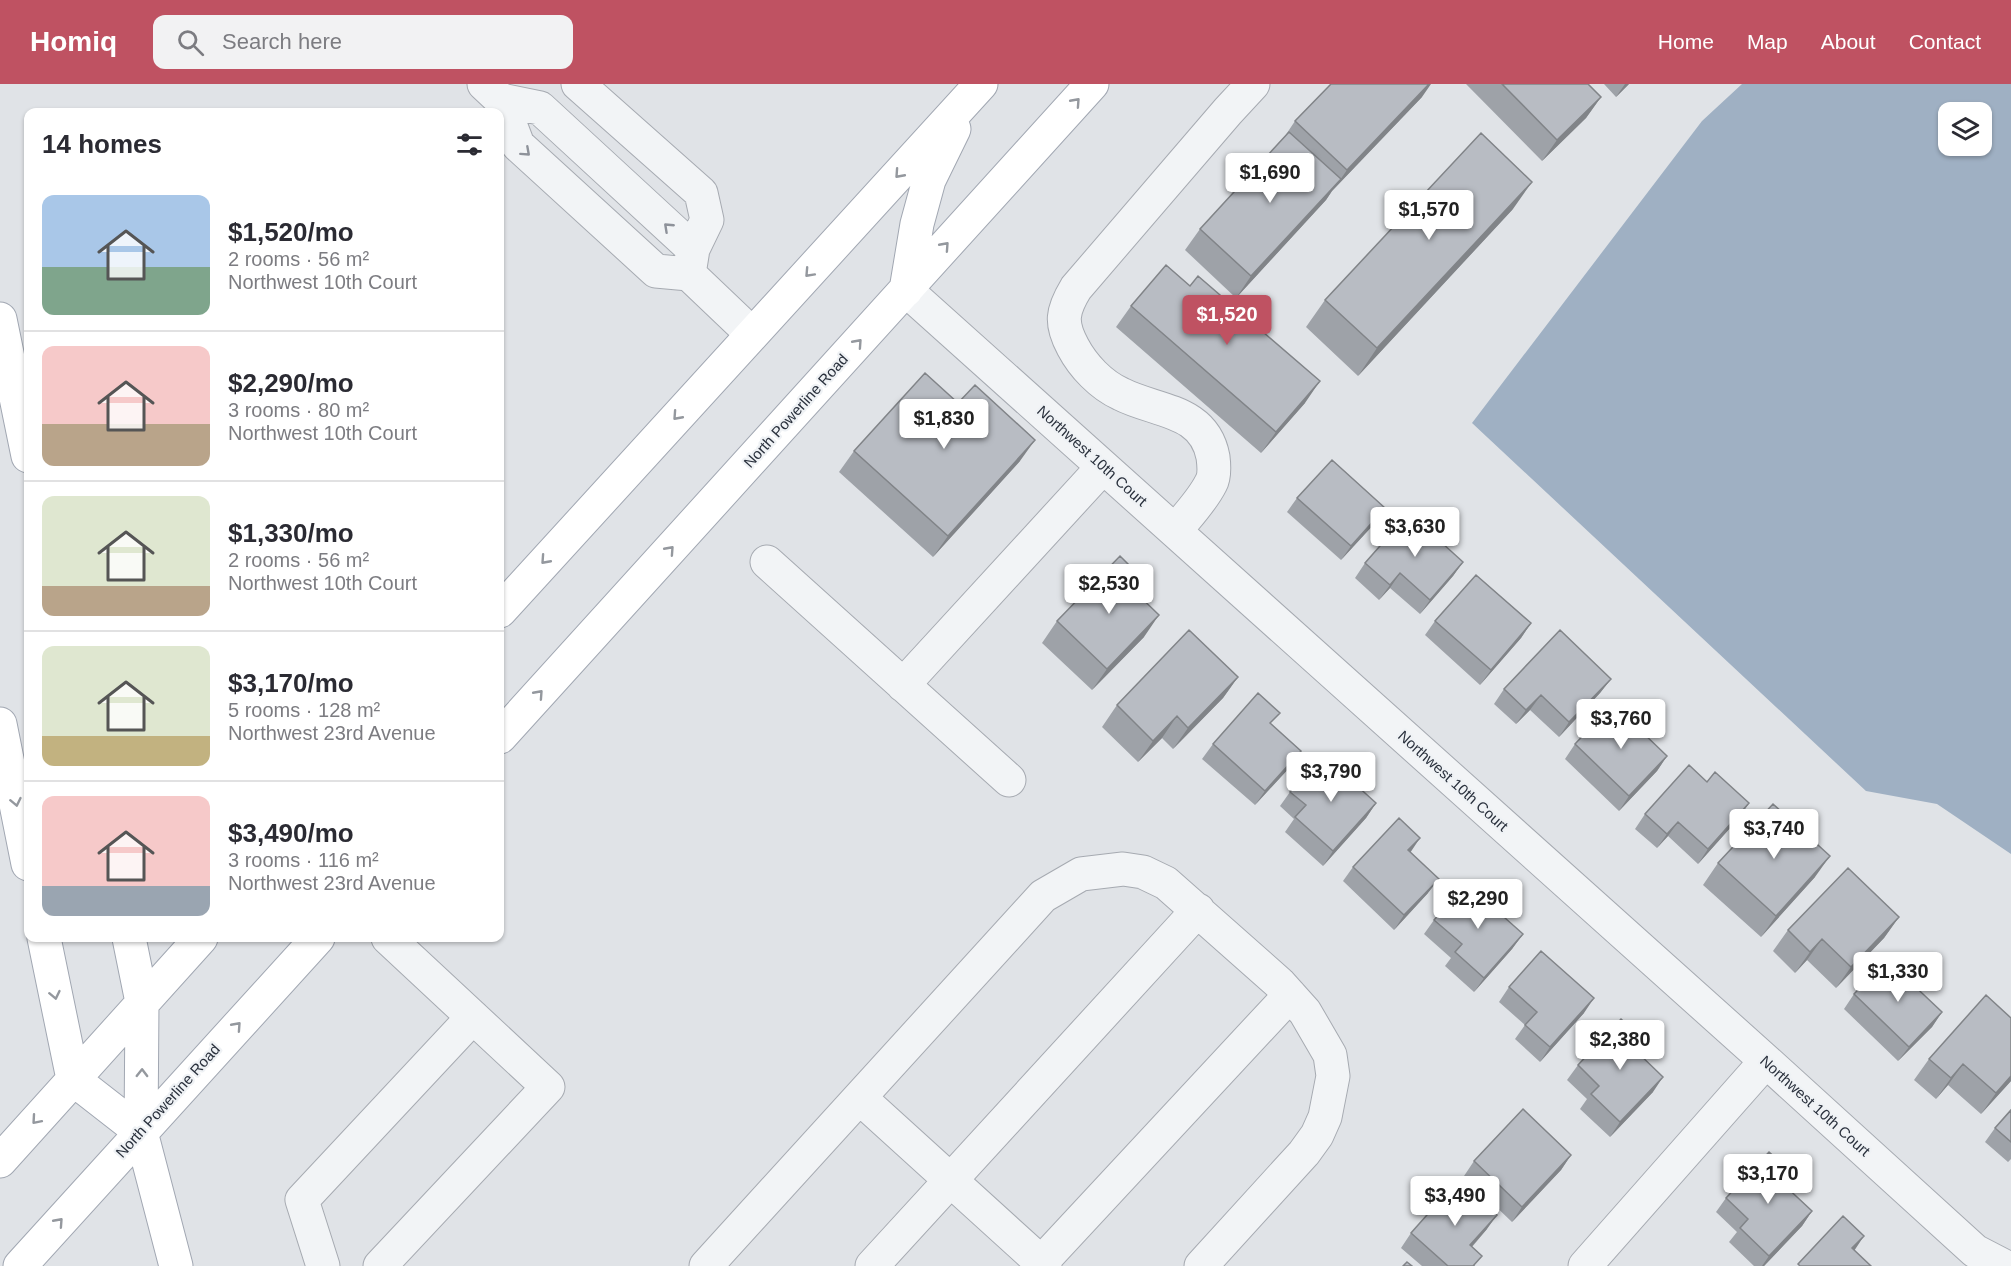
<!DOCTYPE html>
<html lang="en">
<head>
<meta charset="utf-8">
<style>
  body { margin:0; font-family:Helvetica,sans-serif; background:#f2f2f3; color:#2b2b33; height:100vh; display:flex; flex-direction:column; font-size:22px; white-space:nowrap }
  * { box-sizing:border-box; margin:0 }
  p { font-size:20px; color:#7c7c81 }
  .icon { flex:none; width:33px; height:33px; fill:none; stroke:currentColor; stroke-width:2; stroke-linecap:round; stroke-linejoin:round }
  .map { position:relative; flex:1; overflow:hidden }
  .details { position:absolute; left:24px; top:24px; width:480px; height:834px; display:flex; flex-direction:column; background:#fff; border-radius:12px; box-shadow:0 2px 4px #0004 }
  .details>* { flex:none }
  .tools { position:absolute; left:1938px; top:18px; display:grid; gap:12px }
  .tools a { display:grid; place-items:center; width:54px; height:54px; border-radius:12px; background:#fff; box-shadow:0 2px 4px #0004; font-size:30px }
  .price { position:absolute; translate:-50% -51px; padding:0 14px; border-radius:6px; background:#fff; color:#222; font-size:20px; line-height:39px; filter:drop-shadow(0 2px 3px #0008) }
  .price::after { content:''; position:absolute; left:50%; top:36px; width:18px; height:14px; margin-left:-9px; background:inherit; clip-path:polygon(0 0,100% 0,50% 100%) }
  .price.current { background:#bf5262; color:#fff }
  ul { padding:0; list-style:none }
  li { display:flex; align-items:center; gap:18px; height:150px; padding:0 18px }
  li+li { border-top:2px solid #e1e1e2 }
  li span { display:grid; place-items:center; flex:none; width:168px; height:120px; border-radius:12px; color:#555 }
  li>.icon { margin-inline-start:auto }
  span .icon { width:72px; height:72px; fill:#fffc; stroke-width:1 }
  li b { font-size:26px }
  h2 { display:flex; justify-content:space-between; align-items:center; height:72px; padding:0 18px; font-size:26px }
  header { display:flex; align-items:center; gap:36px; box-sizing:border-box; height:84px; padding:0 30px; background:#bf5262; color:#fff }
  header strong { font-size:28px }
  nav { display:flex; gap:33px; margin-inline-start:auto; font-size:21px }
  .search { width:420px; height:54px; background:#f2f2f3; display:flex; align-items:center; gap:15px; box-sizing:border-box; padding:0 21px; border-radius:12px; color:#7c7c81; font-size:22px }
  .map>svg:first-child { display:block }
</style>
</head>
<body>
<header>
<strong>Homiq</strong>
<div class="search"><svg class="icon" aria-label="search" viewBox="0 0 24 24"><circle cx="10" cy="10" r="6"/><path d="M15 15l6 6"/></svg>Search here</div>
<nav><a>Home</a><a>Map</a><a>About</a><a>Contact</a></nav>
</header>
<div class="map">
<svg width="2011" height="1182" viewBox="0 0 2011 1182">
  <rect width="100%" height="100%" fill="#e0e3e7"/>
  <path fill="#9fb0c3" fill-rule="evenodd" d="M1742,0h269v770l-74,-50 -71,-13 -394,-368 230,-302zM1948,28h34v34h-34z"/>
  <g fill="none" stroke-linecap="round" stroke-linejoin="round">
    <defs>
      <path id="minor" d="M484,0l17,16 17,45 138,126 33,3 63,60
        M578,0l123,109 6,27 -14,29
        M501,16l39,8 153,141 -4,25
        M906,206l860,771 209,190 29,15
        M1175,447c12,-15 27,-30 36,-48 4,-7 3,-18 2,-26 -9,-48 -57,-45 -92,-63 -20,-9 -38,-28 -48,-47 -13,-24 -11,-36 3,-59l152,-177 25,-27
        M767,478l242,218
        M903,601l200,-218
        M860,1014l185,168
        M323,1182l-21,-66 171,-183
        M380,1182l168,-179 -160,-149
        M706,1182l337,-370 38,-22 42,-5 20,3 23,11 113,100 26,29 25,43 3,21 -8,41 -8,18 -13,18 -103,113
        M872,1182l326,-356
        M1038,1182l252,-271
        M1585,1182l181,-205"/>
      <path id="major" d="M906,206l11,-66 12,-44 25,-51
        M0,235l28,137
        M500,527l481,-527
        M0,640l28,140
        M500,653l592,-653
        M44,854l29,141 68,53
        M129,854l13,64 -1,130 35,134
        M0,1077l201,-223
        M20,1182l298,-328"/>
    </defs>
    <use href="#minor" stroke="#a6aab1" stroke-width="35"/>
    <use href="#major" stroke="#a1a7b2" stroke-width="35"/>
    <use href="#minor" stroke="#f2f4f6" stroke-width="33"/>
    <use href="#major" stroke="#fff" stroke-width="33"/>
  </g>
  <path fill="#9ea2a8" d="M1466,0h122l13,13 -15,21 -44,43z
    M1604,0h25l-13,13z
    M1422,13l-90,94 -6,9 -90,98 -51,-48 15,-21 85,-93 10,-15z
    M1513,125l-155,167 -52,-49 19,-27z
    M1131,222l174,97 -44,50 -145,-126z
    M958,319l62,58 -87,96 -94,-85 15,-21z
    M1297,414l78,25 -34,37 -54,-48z
    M1463,478l-10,14 -33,38 -30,-26 -11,12 -24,-22 10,-15z
    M1131,504l13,49 -52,53 -50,-47 15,-22z
    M1435,537l96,2 -10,15 -41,47 -55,-50z
    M1238,593l-15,21 -50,51 -11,-11 -24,24 -36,-35 15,-22z
    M1611,595l-11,14 -41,44 -29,-27 -14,14 -22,-20 10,-15z
    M1271,641l30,26 -10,15 -36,39 -53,-46 11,-15z
    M1575,660l92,12 -10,15 -38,40 -54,-52z
    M1707,698l42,21 -10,15 -41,46 -30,-28 -11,12 -22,-19 10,-15z
    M1290,708l86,11 -10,15 -43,48 -38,-34 9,-13 -14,-13z
    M1718,779l97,14 -54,60 -58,-52z
    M1353,783l75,26 -34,37 -51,-49z
    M1899,833l-15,21 -48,50 -29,-28 -12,13 -22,-22 15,-21z
    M1434,836l89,14 -11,15 -38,43 -29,-26 6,-8 -27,-24z
    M1509,903l75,26 -44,49 -25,-23 10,-14 -26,-23z
    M1854,910l88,18 -10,15 -34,34 -54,-52z
    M2011,934v63l-30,33 -33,-29 -12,14 -22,-19 15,-21z
    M1634,965l19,43 -43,45 -30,-28 7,-10 -20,-19 11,-15z
    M2011,1026v49l-3,3 -23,-20 10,-14z
    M1571,1071l-10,15 -49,52 -48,-46 10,-15z
    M1784,1100l28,27 -10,15 -38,40h-10l-25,-24 8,-10 -21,-20 10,-14z
    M1487,1145l-15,18 3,19h-53l-21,-18 10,-15z"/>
  <path fill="#818488" d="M1429,0h2l-9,13 -90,94 -6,9 -90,98 15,-22 89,-96 7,-10z
    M1625,0h4l-13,13z
    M1601,13l-15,21 -44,43 15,-21z
    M1532,98l-19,27 -155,167 19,-28z
    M1320,297l-15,22 -44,50 15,-21z
    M1035,356l-15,21 -87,96 15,-21z
    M1385,424l-10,15 -34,37 10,-14z
    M1463,478l-10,14 -33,38 10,-14z
    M1400,489l-10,15 -11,12 11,-15z
    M1140,492l-15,21 4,-11z
    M1159,531l-15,22 -52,53 15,-21z
    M1531,539l-10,15 -41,47 11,-15z
    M1238,593l-15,21 -50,51 15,-21z
    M1611,595l-11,14 -41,44 10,-15z
    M1541,611l-11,15 -14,14 10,-14z
    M1177,632l-15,22 -24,24 15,-21z
    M1301,667l-10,15 -36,39 10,-14z
    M1667,672l-10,15 -38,40 10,-15z
    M1376,719l-10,15 -43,48 10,-15z
    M1749,719l-10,15 -41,46 10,-15z
    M1678,738l-10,14 -11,12 10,-14z
    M1420,754l-10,15 -2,-3z
    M1830,772l-15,21 -54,60 15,-21z
    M1439,795l-11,14 -34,37 10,-15z
    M1899,833l-15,21 -48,50 15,-21z
    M1523,850l-11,15 -38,43 10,-14z
    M1822,855l-15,21 -12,13 15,-21z
    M1594,914l-10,15 -44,49 10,-15z
    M1942,928l-10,15 -34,34 11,-14z
    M1963,980l-15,21 -12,14 15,-21z
    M2011,992v5l-30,33 15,-21z
    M1663,993l-10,15 -43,45 10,-15z
    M1571,1071l-10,15 -49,52 10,-15z
    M1812,1127l-10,15 -38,40h-2l7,-10z
    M1497,1131l-10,14 -27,31 10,-15z
    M1864,1152l-10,15 -2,-3z"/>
  <path fill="#b8bcc3" stroke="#818488" stroke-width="1.5" d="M1331,0h98l-82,86 -52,-49z
    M1502,0h86l13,13 -44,43z
    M1289,48l52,47 -90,97 -51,-47z
    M1481,49l51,49 -155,166 -52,-48z
    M1166,181l24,21 8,-10 122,105 -44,51 -145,-126z
    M925,289l33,30 17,-18 60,55 -87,96 -94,-85z
    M1332,376l53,48 -34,38 -54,-48z
    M1409,429l54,49 -33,38 -30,-27 -10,12 -25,-22z
    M1120,472l20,20 -11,10 30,29 -52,54 -50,-48z
    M1476,491l55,48 -40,47 -56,-49z
    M1189,546l49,47 -50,51 -11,-12 -24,25 -36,-36z
    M1560,546l51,49 -42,43 -28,-27 -15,15 -22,-21z
    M1258,609l22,20 -10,10 31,28 -36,40 -52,-47z
    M1613,620l54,52 -38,40 -54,-52z
    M1323,671l53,48 -43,48 -38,-34 11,-12 -16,-13z
    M1689,681l18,17 8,-10 34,31 -41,46 -30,-27 -11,12 -22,-20z
    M1773,720l57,52 -54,60 -58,-53z
    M1399,734l21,20 -12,12 31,29 -35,36 -51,-48z
    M1848,784l51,49 -48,50 -29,-28 -12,13 -22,-22z
    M1467,800l56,50 -39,44 -29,-26 7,-8 -28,-24z
    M1541,867l53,47 -44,49 -25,-22 12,-13 -28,-25z
    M1887,876l55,52 -33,35 -55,-53z
    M1986,911l25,23v58l-15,17 -33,-29 -12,14 -22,-19z
    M1621,935l21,19 -9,10 30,29 -43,45 -29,-28 8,-8 -21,-21z
    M1523,1025l48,46 -49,52 -48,-46z
    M2011,1026v32l-16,-14z
    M1769,1068l23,21 -10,10 30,28 -43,45 -29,-28 8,-9 -22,-21z
    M1458,1096l39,35 -27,30 12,11 -9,10h-25l-37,-33z
    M1843,1132l21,20 -12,12 19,18h-71l-2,-2z
    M1407,1178l5,4h-9z"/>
  <defs><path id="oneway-chevron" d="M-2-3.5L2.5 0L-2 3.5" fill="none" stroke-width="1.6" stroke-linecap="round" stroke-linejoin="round" transform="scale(1.5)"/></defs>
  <g stroke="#94989e">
    <use href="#oneway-chevron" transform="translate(1076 18) rotate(-48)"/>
    <use href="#oneway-chevron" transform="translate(899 90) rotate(132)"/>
    <use href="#oneway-chevron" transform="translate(945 162) rotate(-48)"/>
    <use href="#oneway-chevron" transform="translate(809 189) rotate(133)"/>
    <use href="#oneway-chevron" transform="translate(858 259) rotate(-48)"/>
    <use href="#oneway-chevron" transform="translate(677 332) rotate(132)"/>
    <use href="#oneway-chevron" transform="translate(670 466) rotate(-48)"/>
    <use href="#oneway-chevron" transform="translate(545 476) rotate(132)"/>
    <use href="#oneway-chevron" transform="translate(539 610) rotate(-48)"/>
    <use href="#oneway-chevron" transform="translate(16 718) rotate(78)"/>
    <use href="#oneway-chevron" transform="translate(55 911) rotate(78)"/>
    <use href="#oneway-chevron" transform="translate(237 942) rotate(-48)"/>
    <use href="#oneway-chevron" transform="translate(142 989) rotate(-89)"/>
    <use href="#oneway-chevron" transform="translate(36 1036) rotate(131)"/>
    <use href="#oneway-chevron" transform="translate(59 1138) rotate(-48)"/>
  </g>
  <g stroke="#8e929a">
    <use href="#oneway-chevron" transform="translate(526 68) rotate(42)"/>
    <use href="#oneway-chevron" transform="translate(668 143) rotate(-137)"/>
  </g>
  <g text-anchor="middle" stroke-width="4.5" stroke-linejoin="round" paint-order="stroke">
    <g font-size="15" fill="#2a313d" stroke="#eff2f5">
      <text transform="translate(796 327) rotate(-48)" y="5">North Powerline Road</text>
      <text transform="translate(1092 372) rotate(42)" y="5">Northwest 10th Court</text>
      <text transform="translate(1453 697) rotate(42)" y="5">Northwest 10th Court</text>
      <text transform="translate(168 1017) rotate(-48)" y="5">North Powerline Road</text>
      <text transform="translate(1815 1022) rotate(42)" y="5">Northwest 10th Court</text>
    </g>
  </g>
</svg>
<div class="tools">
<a><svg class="icon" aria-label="layers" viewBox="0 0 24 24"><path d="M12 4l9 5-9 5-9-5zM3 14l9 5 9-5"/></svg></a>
</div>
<b class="price" style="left:1270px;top:120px">$1,690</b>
<b class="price" style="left:1429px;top:157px">$1,570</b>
<b class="price current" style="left:1227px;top:262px">$1,520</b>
<b class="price" style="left:944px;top:366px">$1,830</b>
<b class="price" style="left:1415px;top:474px">$3,630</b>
<b class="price" style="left:1109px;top:531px">$2,530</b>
<b class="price" style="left:1621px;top:666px">$3,760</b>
<b class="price" style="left:1331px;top:719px">$3,790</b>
<b class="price" style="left:1774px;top:776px">$3,740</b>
<b class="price" style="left:1478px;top:846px">$2,290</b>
<b class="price" style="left:1898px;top:919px">$1,330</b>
<b class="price" style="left:1620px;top:987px">$2,380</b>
<b class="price" style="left:1768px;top:1121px">$3,170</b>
<b class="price" style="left:1455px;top:1143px">$3,490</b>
<section class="details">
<h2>14 homes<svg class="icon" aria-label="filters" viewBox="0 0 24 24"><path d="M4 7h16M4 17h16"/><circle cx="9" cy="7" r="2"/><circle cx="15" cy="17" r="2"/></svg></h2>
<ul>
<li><span style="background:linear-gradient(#a9c7e8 60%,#7fa58c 0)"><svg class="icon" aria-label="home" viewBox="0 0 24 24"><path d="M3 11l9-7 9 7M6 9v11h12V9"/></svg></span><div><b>$1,520/mo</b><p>2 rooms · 56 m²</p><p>Northwest 10th Court</p></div></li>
<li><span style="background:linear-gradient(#f6c9c9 65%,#b9a48a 0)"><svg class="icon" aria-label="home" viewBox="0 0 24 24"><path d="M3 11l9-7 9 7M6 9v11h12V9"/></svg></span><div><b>$2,290/mo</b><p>3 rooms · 80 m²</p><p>Northwest 10th Court</p></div></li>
<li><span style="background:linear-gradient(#dfe7d0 75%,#b9a48a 0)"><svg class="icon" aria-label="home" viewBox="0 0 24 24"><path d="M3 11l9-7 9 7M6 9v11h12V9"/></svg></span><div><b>$1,330/mo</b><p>2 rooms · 56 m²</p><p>Northwest 10th Court</p></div></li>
<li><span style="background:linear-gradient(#dfe7d0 75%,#c2b280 0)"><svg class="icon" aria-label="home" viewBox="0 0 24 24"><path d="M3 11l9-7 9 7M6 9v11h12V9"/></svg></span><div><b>$3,170/mo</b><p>5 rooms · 128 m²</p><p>Northwest 23rd Avenue</p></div></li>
<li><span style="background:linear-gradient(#f6c9c9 75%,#9aa5b1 0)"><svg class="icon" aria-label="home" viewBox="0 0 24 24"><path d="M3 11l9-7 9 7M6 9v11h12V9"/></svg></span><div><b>$3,490/mo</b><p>3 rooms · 116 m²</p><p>Northwest 23rd Avenue</p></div></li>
</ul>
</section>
</div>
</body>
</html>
